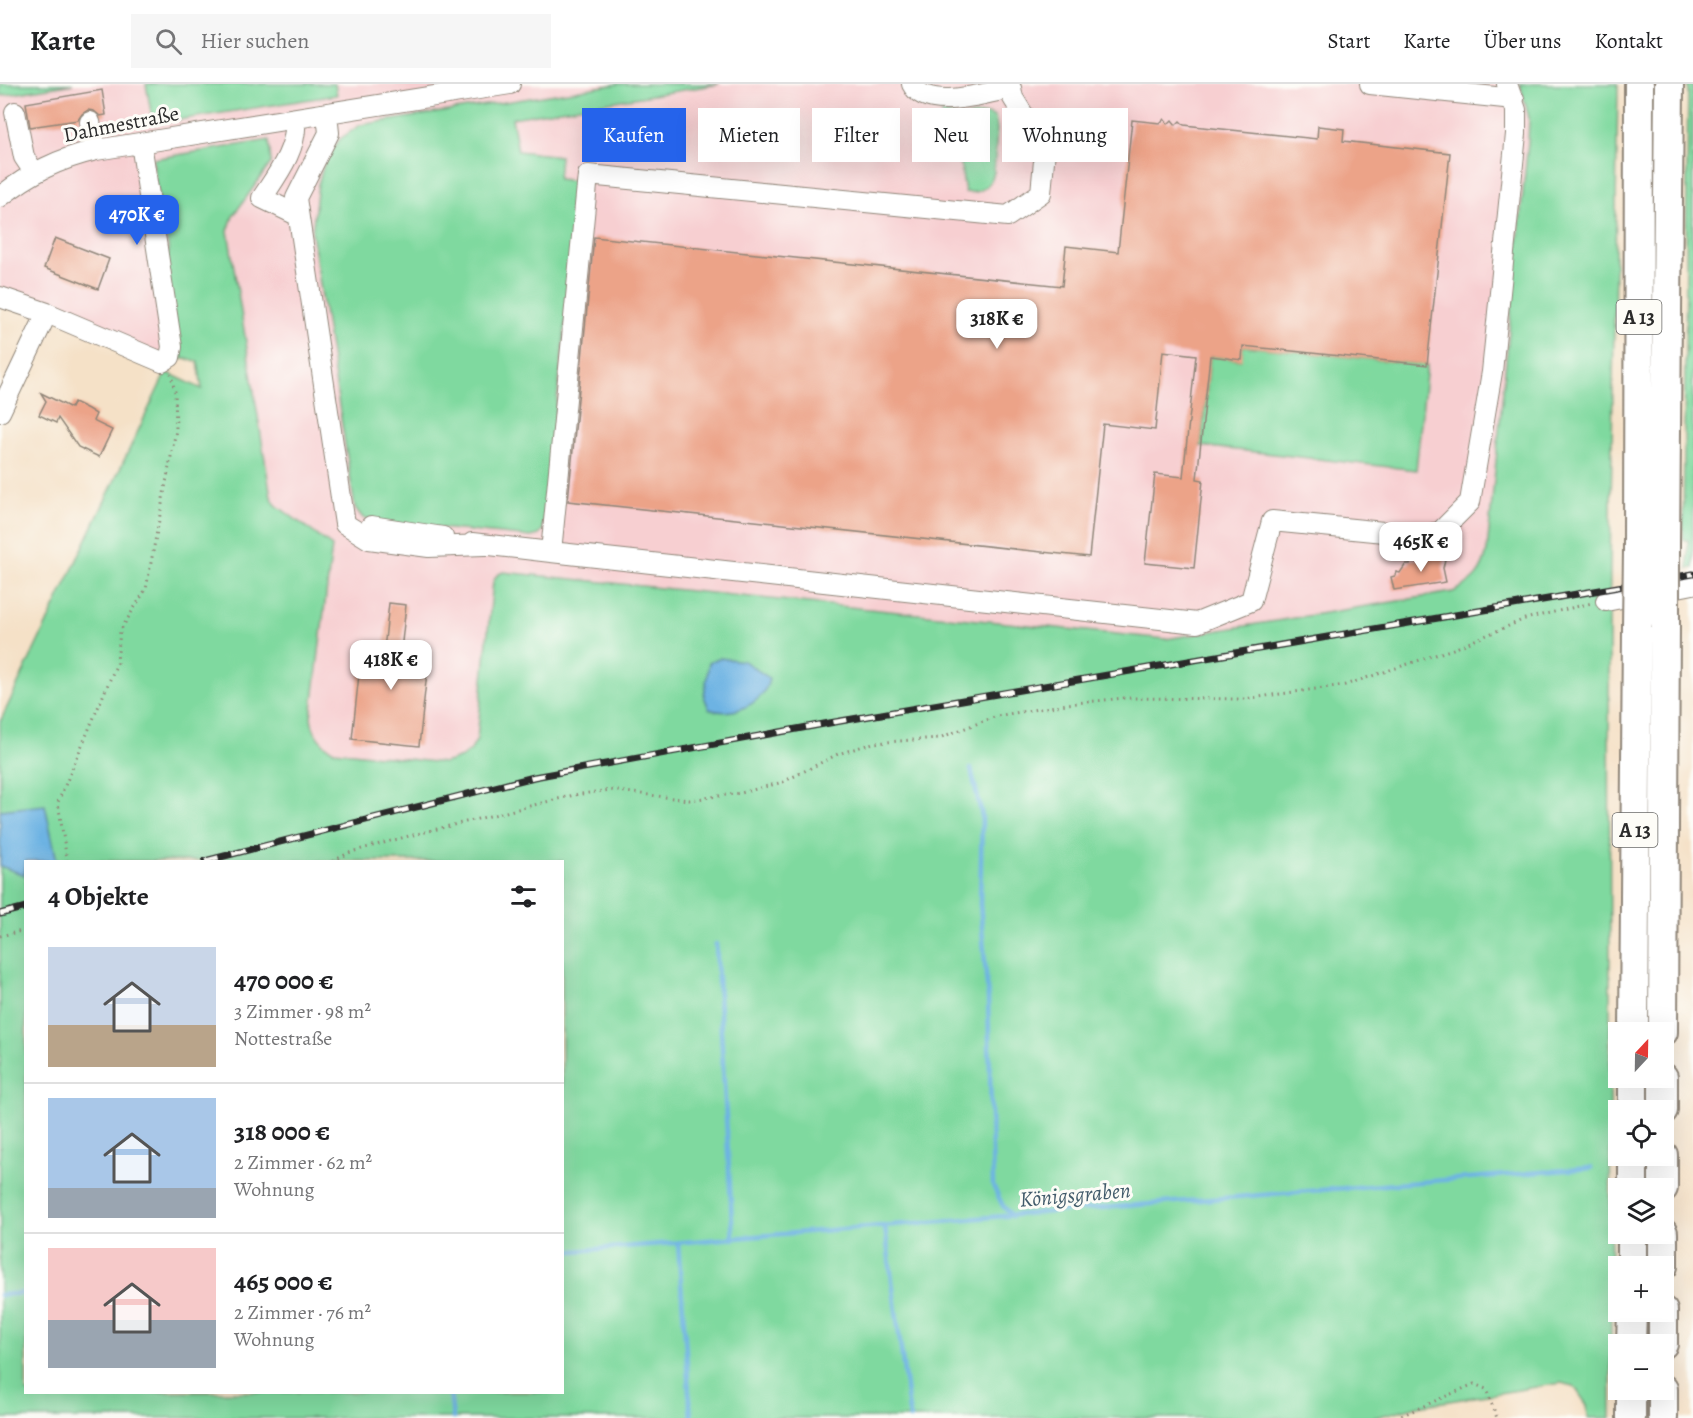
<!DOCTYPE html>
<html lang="de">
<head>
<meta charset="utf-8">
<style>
  body { margin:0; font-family:Alegreya,serif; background:#f6f6f6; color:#202124; height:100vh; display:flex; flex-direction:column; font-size:22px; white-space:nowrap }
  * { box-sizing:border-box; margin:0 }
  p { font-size:20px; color:#757577 }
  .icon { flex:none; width:33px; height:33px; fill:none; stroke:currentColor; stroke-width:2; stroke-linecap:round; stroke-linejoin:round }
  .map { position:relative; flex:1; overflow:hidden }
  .details { position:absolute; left:24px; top:776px; width:540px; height:534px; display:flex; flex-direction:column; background:#fff; border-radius:0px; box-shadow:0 6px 24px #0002 }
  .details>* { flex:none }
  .guide { position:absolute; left:582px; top:24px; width:570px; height:54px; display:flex; gap:12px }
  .needle { width:39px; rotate:22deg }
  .buttons { position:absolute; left:1608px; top:938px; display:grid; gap:12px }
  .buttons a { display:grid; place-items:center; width:66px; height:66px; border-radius:0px; background:#fff; box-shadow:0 6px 24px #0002; font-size:30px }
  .price { position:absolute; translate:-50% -51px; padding:0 14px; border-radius:12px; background:#fff; color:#222; font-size:20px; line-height:39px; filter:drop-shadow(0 2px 3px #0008) }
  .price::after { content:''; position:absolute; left:50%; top:36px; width:18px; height:14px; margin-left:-9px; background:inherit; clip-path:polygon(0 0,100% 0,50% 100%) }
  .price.selected { background:#2563eb; color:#fff }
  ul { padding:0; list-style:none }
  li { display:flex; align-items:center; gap:18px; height:150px; padding:0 24px }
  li+li { border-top:2px solid #e0e0e0 }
  li span { display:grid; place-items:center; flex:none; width:168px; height:120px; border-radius:0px; color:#555 }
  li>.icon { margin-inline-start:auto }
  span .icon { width:72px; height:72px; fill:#fffc; stroke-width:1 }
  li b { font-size:26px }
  h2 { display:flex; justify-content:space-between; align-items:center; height:72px; padding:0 24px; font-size:26px }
  .chip { padding:0 21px; border-radius:0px; background:#fff; box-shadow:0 6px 24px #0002; font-size:21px; line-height:54px }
  .chip.selected { background:#2563eb; color:#fff }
  header { display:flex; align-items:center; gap:36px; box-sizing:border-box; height:84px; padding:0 30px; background:#fff; border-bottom:2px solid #e0e0e0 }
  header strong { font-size:28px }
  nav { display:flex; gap:33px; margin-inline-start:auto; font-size:21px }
  .search { width:420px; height:54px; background:#f6f6f6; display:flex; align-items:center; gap:15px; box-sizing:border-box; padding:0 21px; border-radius:0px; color:#757577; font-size:22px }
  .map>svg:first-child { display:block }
</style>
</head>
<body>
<header>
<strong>Karte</strong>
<div class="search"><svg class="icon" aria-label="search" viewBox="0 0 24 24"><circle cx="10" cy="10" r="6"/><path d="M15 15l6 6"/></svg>Hier suchen</div>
<nav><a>Start</a><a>Karte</a><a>Über uns</a><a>Kontakt</a></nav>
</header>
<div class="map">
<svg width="1693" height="1334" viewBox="0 0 1693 1334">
  <rect width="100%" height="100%" fill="#fdfcf7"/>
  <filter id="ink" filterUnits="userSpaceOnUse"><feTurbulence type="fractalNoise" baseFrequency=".0167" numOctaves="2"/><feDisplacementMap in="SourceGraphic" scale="12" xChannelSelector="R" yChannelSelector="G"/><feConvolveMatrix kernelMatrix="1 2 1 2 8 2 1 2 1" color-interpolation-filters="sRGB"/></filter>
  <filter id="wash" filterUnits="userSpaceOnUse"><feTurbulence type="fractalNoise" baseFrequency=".008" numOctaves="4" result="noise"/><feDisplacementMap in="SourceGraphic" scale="24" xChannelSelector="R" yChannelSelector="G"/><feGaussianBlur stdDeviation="1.35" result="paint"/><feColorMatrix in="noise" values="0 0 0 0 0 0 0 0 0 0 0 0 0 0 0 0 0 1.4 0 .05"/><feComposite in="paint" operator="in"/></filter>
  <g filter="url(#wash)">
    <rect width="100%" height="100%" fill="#f5e1c7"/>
    <path fill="#f7cfd1" d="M0,0h1535l7,504 -1250,231 -94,-458 -36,-4 -162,-66z"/>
    <path fill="#7fd99f" stroke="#558265" stroke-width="1.5" fill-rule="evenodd" d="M0,0h73l-73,12z
      M146,0h189l2,11 -184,29z
      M618,0h101l-207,34 6,33 42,5 -2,23 23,2 -38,348 -4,6 -8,2 -154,-15 -14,-4 -8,-10 -43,-275 6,-49 7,-23 15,-22 20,-14z
      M1520,0h98l-9,545 2,789h-23l-1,-13 -13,-19 -13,-3 -143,23 -45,12h-1373v-696l166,-350 36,17 -4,-28 -21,-3 -13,-90 5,-17 -14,-72 -2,-20 116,-19 2,23 -38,53 -5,15 43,266 5,8 56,41 -21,171c2,17 9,26 23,34l110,12 18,-6 9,-7 6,-11 16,-157 4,-7 6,-3 663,67 287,-47c20,-10 30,-19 34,-42l41,-408 1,-24zM26,777h536v531h-536z
      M1688,0h5v484l-5,1v-29h-5z
      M942,28l17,5 29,-3 7,3 2,12 -3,43c-3,14 -15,23 -29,20l-12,-74 -12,1z
      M1243,262l184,19 -11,105 -215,-24 9,-90 31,4z"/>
    <path fill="#6db3e3" stroke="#4c6f87" stroke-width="1.5" d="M720,574l24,3 25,17c-4,26 -37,40 -60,31l-5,-13 5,-34z
      M45,721l12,56h-31l-2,14 -24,-9v-56z"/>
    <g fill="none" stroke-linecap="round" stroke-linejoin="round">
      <path stroke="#6db3e3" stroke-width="4.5" d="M971,685l11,47 -2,88 8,94 5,188 10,20 9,10
        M716,860l17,295
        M885,1143l25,191
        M678,1160l13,174
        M562,1168l1029,-84
        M0,1211l26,-2
        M450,1308l3,26"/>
    </g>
    <g id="blocks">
      <path fill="#eca388" d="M102,6l4,25 -6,1 -6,-5 -6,-1 -6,4 -4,6 -48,7 -4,-24z
        M1164,35l4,5 4,-4 4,5 4,-4 4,4 133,14 1,-13 26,3 -1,12 107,12 -23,212 -184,-19 -1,14 -32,-4 -13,123 6,1 -9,88 -49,-5 10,-89 28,3 13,-122 -33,-4 -8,79 -52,-6 -14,133 -521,-56 26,-264 468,49 4,-40 52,6 14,-132 28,3z
        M55,154l54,21 -11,30 -54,-21z
        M41,309l30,15 3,-6 14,7 8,5 -3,7 19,9 -13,27 -21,-10 -20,-29 -2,5 -17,-8 7,-14z
        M1446,471l-3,13 3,14 -52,8 -3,-13 4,-1 1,-4 4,1 6,-9h4v-4z
        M389,519l17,2 -6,55 28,3 -9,83 -67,-7 9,-83 22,3z"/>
    </g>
  </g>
  <g filter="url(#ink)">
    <use href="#blocks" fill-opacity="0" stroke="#908679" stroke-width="1.5"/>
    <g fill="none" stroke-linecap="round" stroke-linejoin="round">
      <defs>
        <path id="minor" d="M912,0c14,28 74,9 99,4l2,10 32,52 -4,43 -33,23 -420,-41 -37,377 646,71 54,-22 21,-80 152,15 17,-5 29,-29 22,-130 24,-238v-24l-9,-26
          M1370,0l144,15
          M15,28l9,45 10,15
          M327,30l2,19 -33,65 49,326 24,15 60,8 55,-2
          M295,35c3,29 -18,56 -33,79l35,17
          M90,38l6,28
          M0,113c30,-24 58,-38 96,-47l414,-66
          M0,213l47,16 115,49 8,-5 2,-10 -31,-204
          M0,328l47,-99
          M371,442l72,11
          M472,459l79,9
          M1606,517l87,-17"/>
        <path id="highway" d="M1665,461l4,-461
          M1638,466l1,-466
          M1634,948l3,-405
          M1663,948l2,-409
          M1633,1026v-33
          M1663,1026v-33
          M1633,1104v-33
          M1663,1104v-33
          M1632,1182v-33
          M1663,1182v-33
          M1631,1260l1,-33
          M1663,1260v-33
          M1631,1334v-29
          M1663,1334v-29"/>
      </defs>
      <use href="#minor" stroke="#908679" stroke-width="22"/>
      <use href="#highway" stroke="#908679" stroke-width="32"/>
      <path stroke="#908679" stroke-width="3" stroke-dasharray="1.5 4.5" stroke-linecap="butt" d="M67,777l-9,-59 59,-139 3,-32 26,-42 30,-159 -1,-38 -4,-18
        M333,777l18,-9 54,-15 169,-42 36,-5 79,10 52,-7 42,-11 55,-28 35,-11 66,-5 58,-22 70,-12 57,-6 120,1 101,-14 111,-37 69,-29 67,-16
        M0,852l26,-6
        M1396,1334l78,-34 12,5 11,29"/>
      <use href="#minor" stroke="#fff" stroke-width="20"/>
      <use href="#highway" stroke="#fff" stroke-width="28"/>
      <defs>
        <path id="rail" d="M205,777l329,-84 301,-55 858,-148
          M0,830l26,-7"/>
      </defs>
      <use href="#rail" stroke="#2b2b2b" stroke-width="7"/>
      <use href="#rail" stroke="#fdfcf7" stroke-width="4.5" stroke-dasharray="14" stroke-linecap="butt"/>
      <defs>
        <path id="highway-bridge" d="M1665,539v-78
          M1637,543l1,-77"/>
      </defs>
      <use href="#highway-bridge" stroke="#908679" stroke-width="32" stroke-linecap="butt"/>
      <use href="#highway-bridge" stroke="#fff" stroke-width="28"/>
    </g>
  </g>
  <g text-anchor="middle" stroke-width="6" stroke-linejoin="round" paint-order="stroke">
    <g fill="#fdfcf7" stroke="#6a6a68" stroke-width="1.5">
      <rect x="1616.5" y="216" width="45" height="34" rx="4.5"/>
      <rect x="1612.5" y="729" width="45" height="34" rx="4.5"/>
    </g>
    <g font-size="20" font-weight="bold" fill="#2b2b2b">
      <text x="1639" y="240">A 13</text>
      <text x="1635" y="753">A 13</text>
    </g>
    <g font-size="21" fill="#2b2b2b" stroke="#fdfcf7">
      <text transform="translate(121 40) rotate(-11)" y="7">Dahmestraße</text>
    </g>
    <g font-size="22" font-style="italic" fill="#425b6b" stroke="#fdfcf7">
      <text transform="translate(1075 1110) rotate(-5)" y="8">Königsgraben</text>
    </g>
  </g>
</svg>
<div class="buttons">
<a><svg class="needle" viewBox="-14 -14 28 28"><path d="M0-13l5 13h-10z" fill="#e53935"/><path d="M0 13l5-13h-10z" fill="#757577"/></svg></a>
<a><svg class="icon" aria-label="locate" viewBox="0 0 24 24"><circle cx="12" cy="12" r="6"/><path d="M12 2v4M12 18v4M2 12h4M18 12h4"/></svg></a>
<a><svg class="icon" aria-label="layers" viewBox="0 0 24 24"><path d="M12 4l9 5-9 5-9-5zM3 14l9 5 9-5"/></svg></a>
<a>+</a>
<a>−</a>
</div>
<b class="price selected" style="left:137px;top:162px">470K €</b>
<b class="price" style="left:997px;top:266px">318K €</b>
<b class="price" style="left:1421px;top:489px">465K €</b>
<b class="price" style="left:391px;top:607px">418K €</b>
<div class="guide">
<a class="chip selected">Kaufen</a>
<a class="chip">Mieten</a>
<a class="chip">Filter</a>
<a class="chip">Neu</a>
<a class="chip">Wohnung</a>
</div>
<section class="details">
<h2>4 Objekte<svg class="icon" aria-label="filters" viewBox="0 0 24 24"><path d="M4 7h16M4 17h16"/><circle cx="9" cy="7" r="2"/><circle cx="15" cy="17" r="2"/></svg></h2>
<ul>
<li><span style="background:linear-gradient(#c9d6e8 65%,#b9a48a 0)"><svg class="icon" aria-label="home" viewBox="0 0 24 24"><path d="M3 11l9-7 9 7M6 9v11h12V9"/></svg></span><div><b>470 000 €</b><p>3 Zimmer · 98 m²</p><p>Nottestraße</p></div></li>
<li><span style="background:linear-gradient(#a9c7e8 75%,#9aa5b1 0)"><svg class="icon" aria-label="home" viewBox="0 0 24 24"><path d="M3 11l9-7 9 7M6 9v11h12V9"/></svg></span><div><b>318 000 €</b><p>2 Zimmer · 62 m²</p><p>Wohnung</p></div></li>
<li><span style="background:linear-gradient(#f6c9c9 60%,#9aa5b1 0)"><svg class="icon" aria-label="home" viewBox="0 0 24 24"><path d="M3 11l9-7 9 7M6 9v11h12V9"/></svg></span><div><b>465 000 €</b><p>2 Zimmer · 76 m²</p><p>Wohnung</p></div></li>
</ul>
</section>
</div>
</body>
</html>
